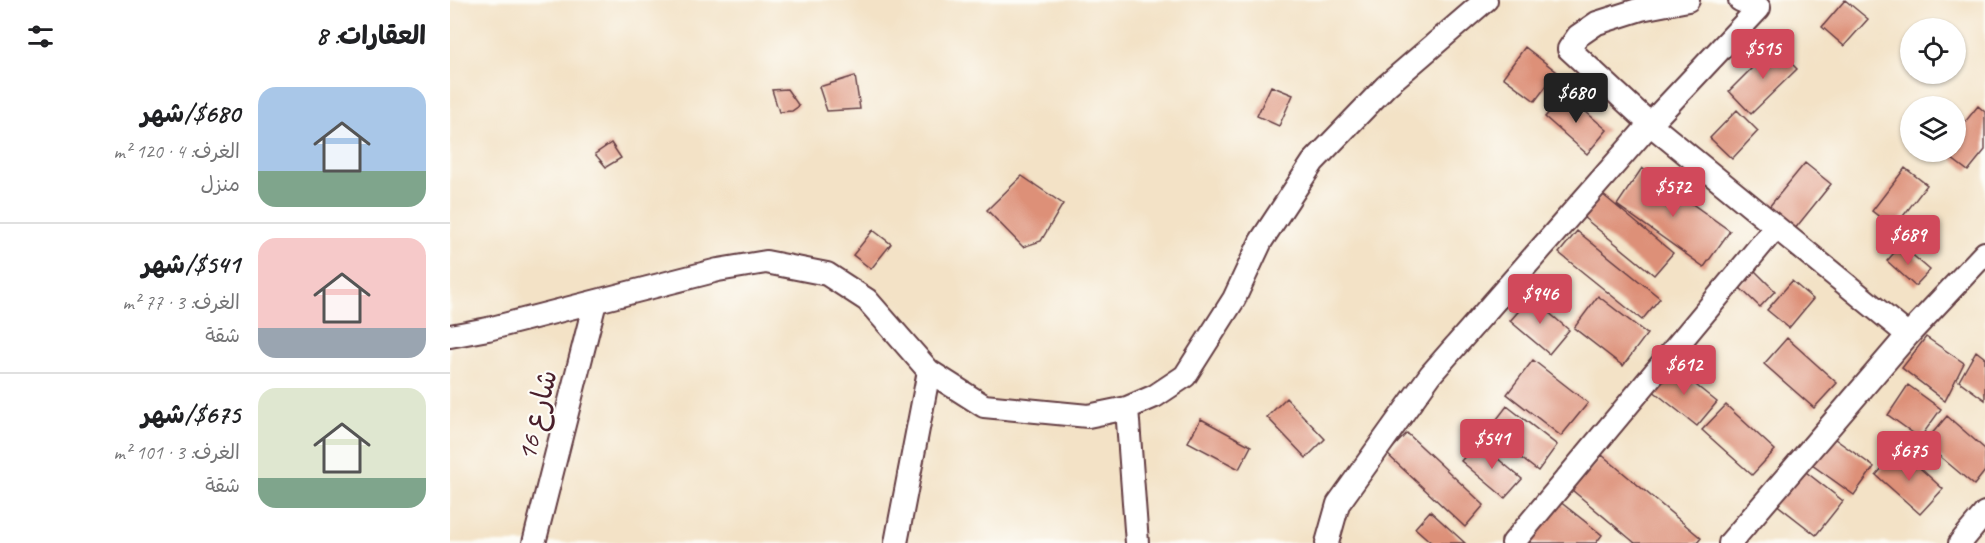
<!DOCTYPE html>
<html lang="ar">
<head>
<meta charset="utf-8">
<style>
  body { margin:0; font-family:Caveat,"Playpen Sans Arabic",sans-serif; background:#f2f2f2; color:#202124; direction:rtl; height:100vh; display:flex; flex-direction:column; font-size:22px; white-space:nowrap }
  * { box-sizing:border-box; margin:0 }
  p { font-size:20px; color:#757577 }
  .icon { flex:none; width:33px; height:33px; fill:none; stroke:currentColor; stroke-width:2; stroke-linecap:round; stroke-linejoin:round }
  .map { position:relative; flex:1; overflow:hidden; direction:ltr }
  .drawer { display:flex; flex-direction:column; background:#fff; width:450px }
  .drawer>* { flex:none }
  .buttons { position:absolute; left:1450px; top:18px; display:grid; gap:12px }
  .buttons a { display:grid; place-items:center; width:66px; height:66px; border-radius:50%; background:#fff; box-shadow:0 2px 4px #0004; font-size:30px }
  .price { position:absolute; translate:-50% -51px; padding:0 14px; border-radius:6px; background:#d1495b; color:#fff; font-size:20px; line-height:39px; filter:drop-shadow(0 2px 3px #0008) }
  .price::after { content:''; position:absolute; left:50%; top:36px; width:18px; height:14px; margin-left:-9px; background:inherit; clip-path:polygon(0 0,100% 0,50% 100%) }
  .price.on { background:#222; color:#fff }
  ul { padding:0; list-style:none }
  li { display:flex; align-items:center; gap:18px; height:150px; padding:0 24px }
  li+li { border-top:2px solid #e0e0e0 }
  li span { display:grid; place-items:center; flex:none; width:168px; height:120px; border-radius:18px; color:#555 }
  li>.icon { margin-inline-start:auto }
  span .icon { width:72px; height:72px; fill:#fffc; stroke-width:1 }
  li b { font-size:26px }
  h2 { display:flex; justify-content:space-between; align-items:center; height:72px; padding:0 24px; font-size:26px }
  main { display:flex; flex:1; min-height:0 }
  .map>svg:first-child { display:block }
</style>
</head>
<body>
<main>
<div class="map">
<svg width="1535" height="543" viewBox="0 0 1535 543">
  <rect width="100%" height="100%" fill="#fdfcf7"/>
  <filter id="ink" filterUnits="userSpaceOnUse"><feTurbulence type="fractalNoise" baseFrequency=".0167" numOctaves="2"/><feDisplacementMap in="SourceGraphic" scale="12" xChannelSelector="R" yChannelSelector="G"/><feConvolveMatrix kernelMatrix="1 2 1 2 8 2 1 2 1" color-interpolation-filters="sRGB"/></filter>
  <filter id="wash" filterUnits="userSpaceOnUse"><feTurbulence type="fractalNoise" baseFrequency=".008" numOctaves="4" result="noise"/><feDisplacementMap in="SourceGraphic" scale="24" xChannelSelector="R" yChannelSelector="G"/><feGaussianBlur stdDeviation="1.35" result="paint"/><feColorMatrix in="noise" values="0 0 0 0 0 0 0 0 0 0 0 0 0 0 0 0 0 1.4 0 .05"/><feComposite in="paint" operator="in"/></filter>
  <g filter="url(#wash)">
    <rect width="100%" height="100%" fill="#f3e2c6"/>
    <g id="blocks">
      <path fill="#dd9078" d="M1395,0l23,19 -24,27 -22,-19z
        M1324,46l23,23 -46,45 -22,-23z
        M1075,47l32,25 -22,29 -32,-24z
        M405,76l5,33 -33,2 -8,-24z
        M821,86l22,9 -14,31 -22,-10z
        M337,89l12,17 -7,5 -13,1 -7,-22z
        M1115,94l42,36 -20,24 -42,-37z
        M1528,106l7,6v38l-17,21 -25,-19h13v-19z
        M1287,110l21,21 -26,28 -22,-21z
        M161,143l10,15 -15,9 -11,-13z
        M1355,163l26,21 -41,51 -26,-22z
        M1192,168l88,63 -26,36 -87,-62z
        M1455,168l22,17 -33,43 -22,-17z
        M572,176l41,28 -22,37 -18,6 -36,-37z
        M1152,194l71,59 -19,22 -71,-58z
        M423,230l18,14 -20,25 -18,-14z
        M1127,231l83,67 -18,22 -83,-67z
        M1451,245l29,25 -15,16 -28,-25z
        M1304,270l21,21 -15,16 -22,-21z
        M1342,281l21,18 -24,29 -22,-18z
        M1148,296l49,38 -24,32 -49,-38z
        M1081,297l38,33 -20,24 -39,-33z
        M1476,337l38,26 -19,38 -43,-33z
        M1337,338l50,45 -23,25 -50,-44z
        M1526,351l9,7v42l-26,-19z
        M1083,360l55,43 -27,33 -54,-42z
        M1222,366l45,36 -20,24 -45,-36z
        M1458,385l33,24 -21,29 -32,-23z
        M836,398l39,41 -19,19 -39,-41z
        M1276,405l49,45 -23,25 -50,-45z
        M1057,406l50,39 -19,26 -51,-39z
        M1497,416l38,33v22l-11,14 -50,-42z
        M751,419l50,27 -12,23 -51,-27z
        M957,433l77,72 -19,22 -78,-73z
        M1378,434l46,33 -20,28 -46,-33z
        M1028,442l44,37 -17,19 -44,-37z
        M1449,449l44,40 -23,25 -44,-39z
        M1152,455l99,83 -4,5h-62l-63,-53z
        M1352,469l41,32 -27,34 -41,-32z
        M1109,501l43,34 -6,8h-70z
        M980,511l35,32h-33l-17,-15z"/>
    </g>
  </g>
  <g filter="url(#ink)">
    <use href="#blocks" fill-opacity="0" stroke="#633c42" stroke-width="1.5"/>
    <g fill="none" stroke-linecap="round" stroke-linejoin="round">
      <defs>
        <path id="street" d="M1238,0l-47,9 -44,14 -19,13 -9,13 81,75 258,211
          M0,336l38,-7 230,-59 48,-8 61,12 40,26 62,71 55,35 104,10 39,-8 28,-12 30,-20 49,-77 27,-58 52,-79 73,-76 100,-86
          M677,408l10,135
          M84,543l61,-241
          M446,543l33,-172
          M877,543l11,-39 93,-130 219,-250 109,-116 -19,-8
          M1063,543l262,-315
          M1280,543l178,-208 77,-82
          M1510,543l25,-30"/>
      </defs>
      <use href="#street" stroke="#633c42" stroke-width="26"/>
      <use href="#street" stroke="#fff" stroke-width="22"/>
    </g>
  </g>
  <g text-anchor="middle" stroke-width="4.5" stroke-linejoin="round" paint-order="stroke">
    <g font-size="28" fill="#4a1f2b" stroke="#fdfcf7">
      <text transform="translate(86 415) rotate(-76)" y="10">شارع 16</text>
    </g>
  </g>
</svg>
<div class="buttons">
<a><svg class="icon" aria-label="locate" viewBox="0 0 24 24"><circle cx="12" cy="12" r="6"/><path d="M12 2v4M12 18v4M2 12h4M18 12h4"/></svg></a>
<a><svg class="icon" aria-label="layers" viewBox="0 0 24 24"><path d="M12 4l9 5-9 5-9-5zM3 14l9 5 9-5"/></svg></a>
</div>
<b class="price" style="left:1313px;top:80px">$515</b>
<b class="price on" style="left:1126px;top:124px">$680</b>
<b class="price" style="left:1223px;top:218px">$572</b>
<b class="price" style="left:1458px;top:266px">$689</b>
<b class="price" style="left:1090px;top:325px">$946</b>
<b class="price" style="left:1234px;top:396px">$612</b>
<b class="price" style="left:1042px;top:470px">$541</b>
<b class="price" style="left:1459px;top:482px">$675</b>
</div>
<section class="drawer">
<h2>العقارات: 8<svg class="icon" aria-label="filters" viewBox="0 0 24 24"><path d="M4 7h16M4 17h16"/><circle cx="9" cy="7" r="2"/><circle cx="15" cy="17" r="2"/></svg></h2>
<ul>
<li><span style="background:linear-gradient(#a9c7e8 70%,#7fa58c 0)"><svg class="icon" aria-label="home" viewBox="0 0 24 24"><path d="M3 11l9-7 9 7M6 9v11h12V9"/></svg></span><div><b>$680/شهر</b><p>الغرف: 4 · 120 m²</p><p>منزل</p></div></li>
<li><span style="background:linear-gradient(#f6c9c9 75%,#9aa5b1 0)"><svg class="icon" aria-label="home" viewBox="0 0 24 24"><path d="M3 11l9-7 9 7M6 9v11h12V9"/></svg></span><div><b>$541/شهر</b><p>الغرف: 3 · 77 m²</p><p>شقة</p></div></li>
<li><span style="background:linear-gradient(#dfe7d0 75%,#7fa58c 0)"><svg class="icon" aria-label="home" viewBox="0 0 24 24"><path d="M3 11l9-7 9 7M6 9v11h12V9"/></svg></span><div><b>$675/شهر</b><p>الغرف: 3 · 101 m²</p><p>شقة</p></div></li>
</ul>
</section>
</main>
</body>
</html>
